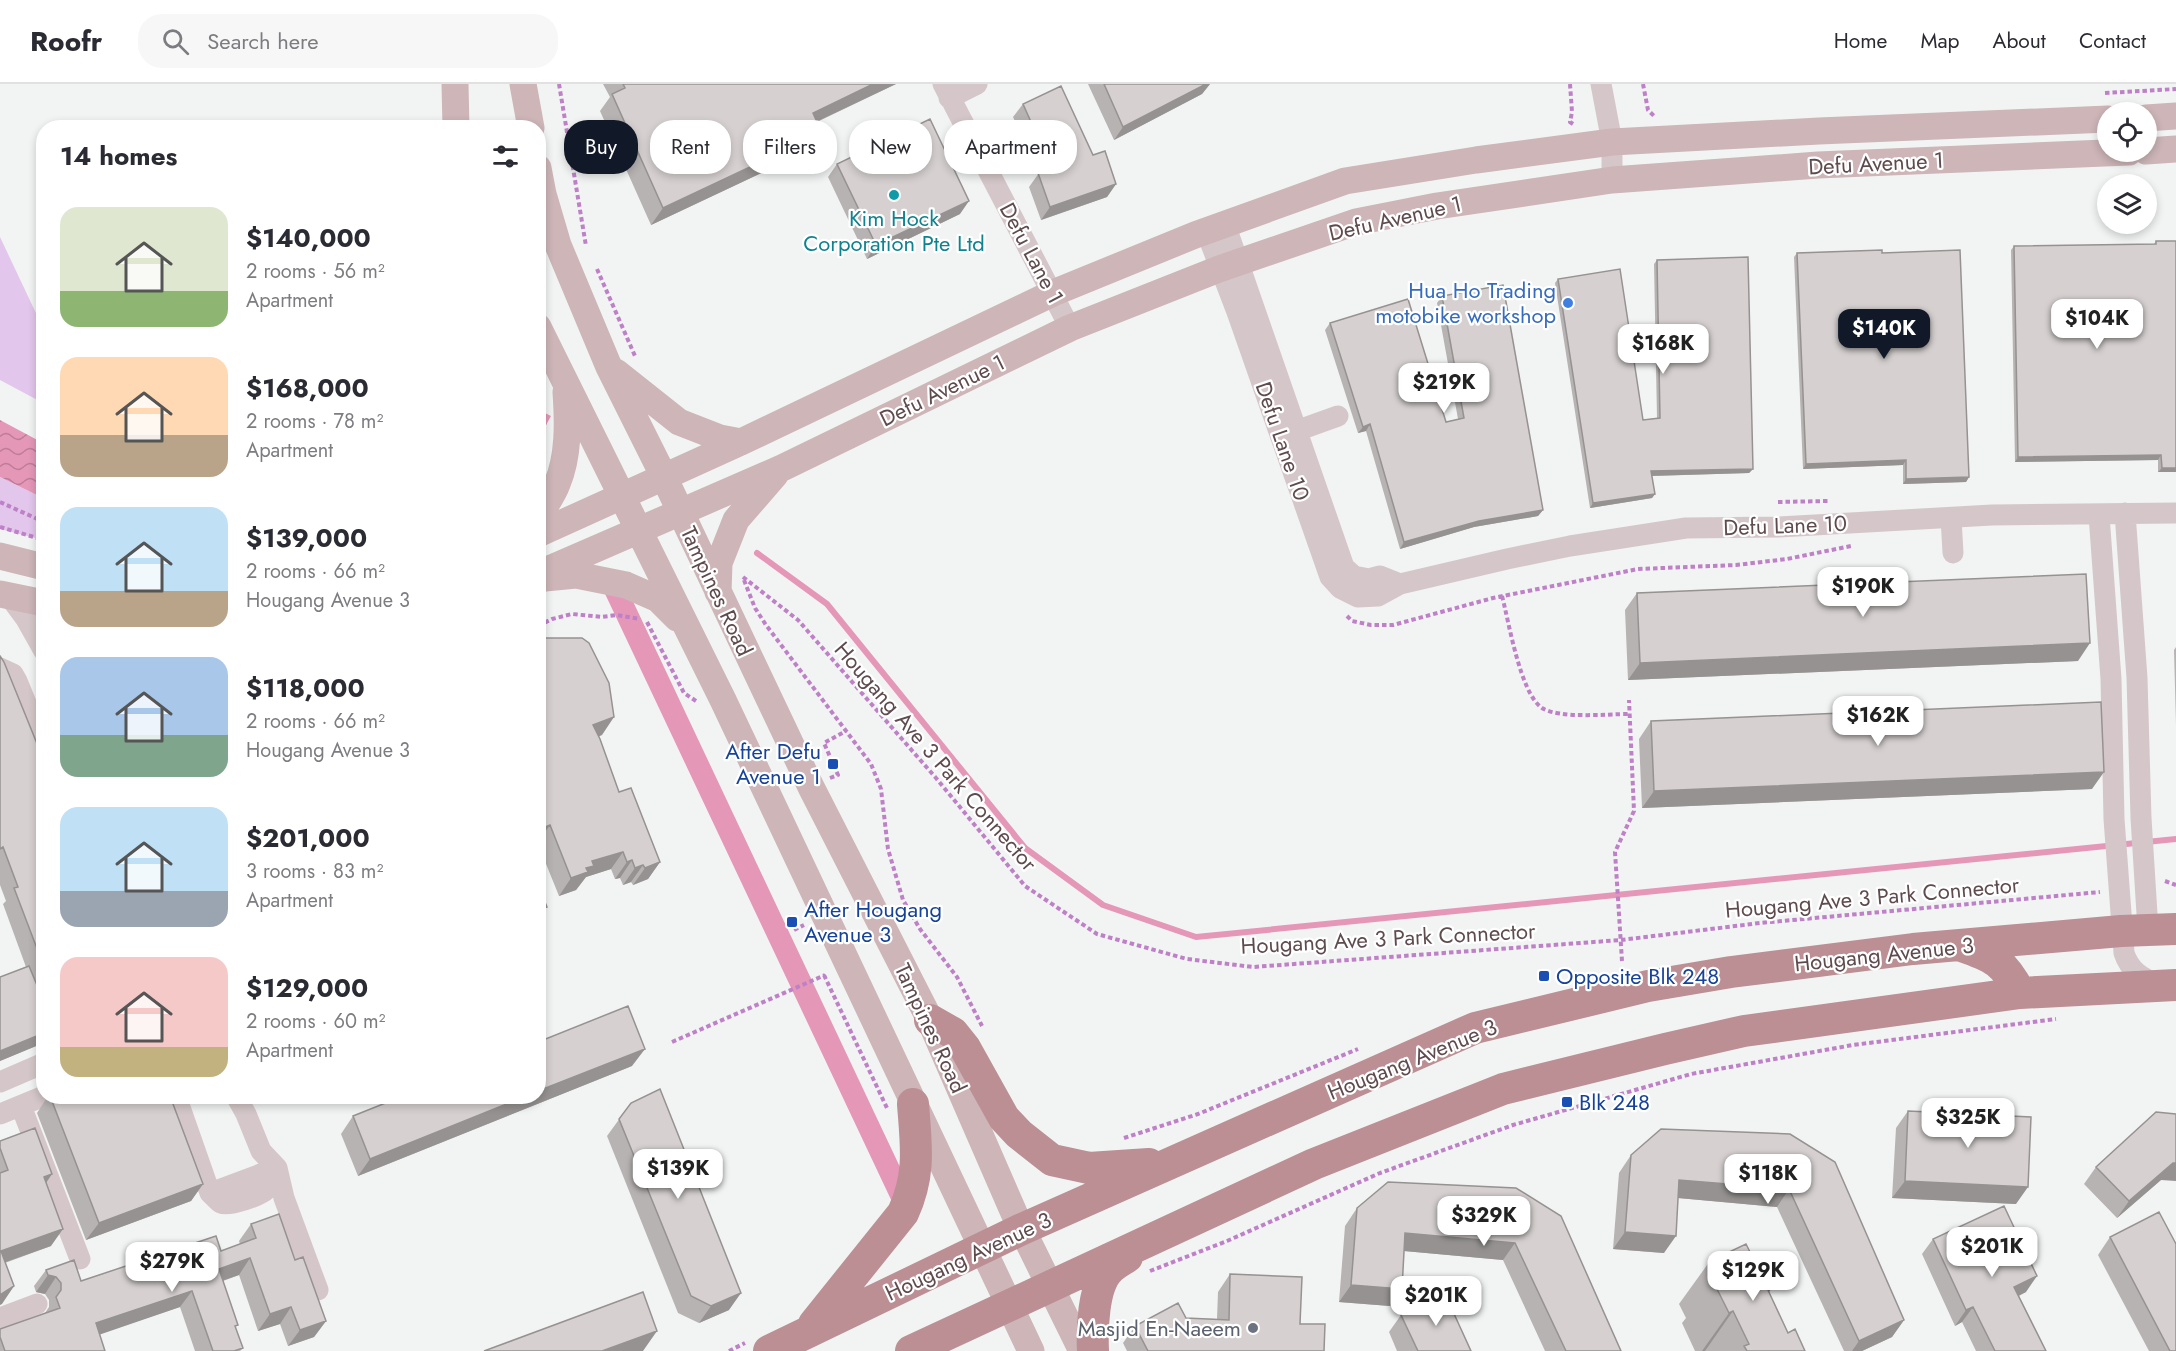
<!DOCTYPE html>
<html lang="en">
<head>
<meta charset="utf-8">
<style>
  body { margin:0; font-family:Jost,sans-serif; background:#f7f7f7; color:#2b2b33; height:100vh; display:flex; flex-direction:column; font-size:22px; white-space:nowrap }
  * { box-sizing:border-box; margin:0 }
  p { font-size:20px; color:#7c7c81 }
  .icon { flex:none; width:33px; height:33px; fill:none; stroke:currentColor; stroke-width:2; stroke-linecap:round; stroke-linejoin:round }
  .map { position:relative; flex:1; overflow:hidden }
  .side { position:absolute; left:36px; top:36px; width:510px; height:984px; display:flex; flex-direction:column; background:#fff; border-radius:24px; box-shadow:0 3px 9px #0003 }
  .side>* { flex:none }
  .top-card { position:absolute; left:564px; top:36px; width:570px; height:54px; display:flex; gap:12px }
  .buttons { position:absolute; left:2097px; top:18px; display:grid; gap:12px }
  .buttons a { display:grid; place-items:center; width:60px; height:60px; border-radius:50%; background:#fff; box-shadow:0 3px 9px #0003; font-size:30px }
  .price { position:absolute; translate:-50% -51px; padding:0 14px; border-radius:12px; background:#fff; color:#222; font-size:20px; line-height:39px; filter:drop-shadow(0 2px 3px #0008) }
  .price::after { content:''; position:absolute; left:50%; top:36px; width:18px; height:14px; margin-left:-9px; background:inherit; clip-path:polygon(0 0,100% 0,50% 100%) }
  .price.selected { background:#111827; color:#fff }
  ul { padding:0; list-style:none }
  li { display:flex; align-items:center; gap:18px; height:150px; padding:0 24px }
  li span { display:grid; place-items:center; flex:none; width:168px; height:120px; border-radius:18px; color:#555 }
  li>.icon { margin-inline-start:auto }
  span .icon { width:72px; height:72px; fill:#fffc; stroke-width:1 }
  li b { font-size:26px }
  h2 { display:flex; justify-content:space-between; align-items:center; height:72px; padding:0 24px; font-size:26px }
  .chip { padding:0 21px; border-radius:24px; background:#fff; box-shadow:0 3px 9px #0003; font-size:21px; line-height:54px }
  .chip.selected { background:#111827; color:#fff }
  header { display:flex; align-items:center; gap:36px; box-sizing:border-box; height:84px; padding:0 30px; background:#fff; border-bottom:2px solid #e1e1e2 }
  header strong { font-size:28px }
  nav { display:flex; gap:33px; margin-inline-start:auto; font-size:21px }
  .search { width:420px; height:54px; background:#f7f7f7; display:flex; align-items:center; gap:15px; box-sizing:border-box; padding:0 21px; border-radius:24px; color:#7c7c81; font-size:22px }
  .map>svg:first-child { display:block }
</style>
</head>
<body>
<header>
<strong>Roofr</strong>
<div class="search"><svg class="icon" aria-label="search" viewBox="0 0 24 24"><circle cx="10" cy="10" r="6"/><path d="M15 15l6 6"/></svg>Search here</div>
<nav><a>Home</a><a>Map</a><a>About</a><a>Contact</a></nav>
</header>
<div class="map">
<svg width="2176" height="1267" viewBox="0 0 2176 1267">
  <defs>
    <pattern id="water-waves" width="16" height="10" patternUnits="userSpaceOnUse" patternTransform="scale(1.5)"><rect width="16" height="10" fill="#e597b8"/><path d="M0 5q4-4 8 0t8 0" fill="none" stroke="#bd7d98"/></pattern>
  </defs>
  <rect width="100%" height="100%" fill="#f2f4f3"/>
  <path fill="#e3c6ec" d="M0,153l43,91v75l-43,-23z
    M0,393l43,21v42l-43,-11z"/>
  <path fill="url(#water-waves)" d="M539,326l12,6 -12,22z
    M0,336l43,23v55l-43,-21z"/>
  <g fill="none" stroke-linecap="round" stroke-linejoin="round">
    <path stroke="#e597b8" stroke-width="6" d="M757,469l70,51 198,244 78,57 93,32 980,-98"/>
    <path stroke="#e597b8" stroke-width="22" d="M614,503l287,608"/>
    <path stroke="#be81c7" stroke-width="4" stroke-dasharray="4.5 3" stroke-linecap="butt" d="M559,0l27,162
      M1570,0l2,28 -2,10 3,2
      M1643,0l5,26 6,6
      M2105,9l71,-4
      M597,185l38,87
      M0,418l44,20
      M1778,418l50,-1
      M0,443l44,13
      M743,493l55,43 138,158 89,108 72,48 90,25 66,8 368,-27 139,-17 340,-31
      M744,496l11,28 11,17 105,139 10,25 7,60 15,51 17,29 37,48 25,49
      M1502,512c7,26 18,97 40,112 18,11 65,6 87,6
      M1347,532l5,5 19,4h22l100,-27 145,-29 98,-4 51,-6 64,-13
      M647,538l37,71 12,8
      M538,542l14,-7 20,-5 30,3 14,-2 24,4
      M830,694l8,-3 -14,-32 22,-12
      M2165,797l11,4
      M794,846l10,-5
      M1622,877l-7,-109 19,-41 -5,-111
      M824,891l63,133
      M672,958l153,-67
      M1124,1054l74,-24 160,-65
      M1150,1187l77,-30 153,-68 133,-48 178,-51 162,-29 203,-26
      M729,1267l16,-8"/>
    <path stroke="#d5c7c9" stroke-width="21" d="M943,0l127,244
      M1601,0l11,58v38
      M949,14l28,-14
      M1225,140l119,343 10,9 15,3 11,-3 20,8
      M1206,147l31,81 93,265 10,11 18,9 20,-1 22,-12 107,-25 63,-13 116,-18 93,-1 213,-12 184,-2
      M1285,351l53,-19
      M2125,429l12,165 4,140 7,112
      M2099,431l12,164 3,140 10,134c6,18 17,24 34,32
      M1951,434l2,35
      M9,512l17,23 18,32
      M0,584l13,6 4,7 27,66
      M0,998l44,-19
      M176,1012l34,97c4,3 7,8 11,10 8,4 39,-7 46,-14 5,-5 3,-12 3,-18
      M236,1012l10,18 15,37 16,17 7,30 34,92
      M21,1022l59,153
      M0,1030l44,-18
      M210,1109l67,-25
      M0,1234l37,-14"/>
    <path stroke="#cdb5b8" stroke-width="27" d="M455,0l1,44
      M523,0l8,44
      M2146,34l30,-2
      M2146,67l30,-2
      M538,84l5,26 15,51 51,122 55,110 147,310 119,233 84,193 68,138
      M538,243l185,373 308,651
      M616,288l63,50 41,16 21,4
      M538,433c7,-11 15,-22 19,-33 12,-28 11,-62 9,-92
      M538,450l203,-92 312,-149 142,-58 150,-54 131,-21 136,-18 207,-11 289,-12
      M0,472l44,11
      M538,490l244,-106 288,-140 149,-59 137,-47 81,-16 175,-26 206,-15 311,-13
      M545,494l31,-3 50,10 32,14 19,19
      M718,508l1,-29 17,-43 39,-45
      M0,510l44,9"/>
    <path stroke="#bb8f94" stroke-width="32" d="M1962,862c32,11 42,16 58,47
      M930,936l23,13 12,15 39,70 15,16 33,26 37,8 60,-4
      M814,1240l89,-111c18,-39 13,-68 10,-109
      M769,1267l253,-122 453,-201 173,-42 83,-14 182,-23 208,-18 55,-2
      M911,1267l403,-187 189,-75 162,-40 79,-18 276,-38 156,-8
      M1093,1267c-1,-22 0,-63 15,-80 5,-6 13,-10 19,-14"/>
  </g>
  <path fill="#b8b3b3" d="M603,0h293l-79,38 -7,28 -159,75 -51,-114 10,-14z
    M1088,0h122l-8,10 -88,46z
    M1023,20l70,51 23,29 -9,13 -66,23 -12,-33 10,-14 -26,-56z
    M837,80l123,50 -93,45 -39,-82z
    M2156,157h20v231h-18v-12l-143,2 -4,-212 3,-4 140,-2z
    M1797,169h85l87,224 -3,5 -63,2v-19l-100,4 -9,-212z
    M1657,176l96,209 -4,4 -97,3 3,18 -3,4 -62,10 -35,-225 3,-4 85,141 14,-2 -3,-154z
    M1442,212l101,214 -5,6 -64,11 -74,22 -34,-118 -8,2 -33,-103 5,-7 116,99 12,-3 -21,-116z
    M1637,509l441,68 -450,19 -3,-70z
    M538,554l64,97 -3,1 20,56 41,70 -12,17 -15,6 -2,-3 -8,3 -3,-7 -5,1 -4,-10 -25,8 -10,13 -17,6 -21,-52z
    M2176,563v78l-2,-75z
    M0,572l44,105v222l-7,2 4,10 -3,5 3,44 -41,17v-84l26,-10 -23,-63 3,-3 -6,-16z
    M1651,637l441,68 -450,19 -3,-69z
    M632,982l-274,110 -17,-42 12,-18z
    M48,1012h122l33,88 -12,17 -105,39 -49,-127z
    M631,1019l98,207 -30,13 -21,-10 -71,-177z
    M1908,1027l108,93 -124,-6 4,-70z
    M1790,1050l114,186 -12,17 -30,14h-18l-67,-144 -99,-9 -14,55 -51,-4 6,-76 12,-18z
    M0,1057l46,42 5,63 -46,17 9,23 -14,19z
    M2096,1083l65,13 -44,38 -33,-34z
    M1516,1104l105,163h-76l-42,-91 -99,-9 -2,38 -12,17 -51,-4 6,-76 12,-18z
    M251,1140l44,36 31,61 -12,16 -26,9 -8,-22 -22,7 -19,-56 -16,6 13,48 7,19 -3,3h-45l-15,-44 -81,27 6,17h-105v-14l45,-24 4,-6v-7l-4,-6 -9,-2 -2,-6 12,-16 35,11 140,-30 19,-7 -1,-3z
    M2110,1153l66,114h-27l-51,-96z
    M1933,1155l93,53 -7,4 27,55h-70l-14,-29 -7,4 -33,-72z
    M1710,1177l59,31 19,41 17,18h-110l-13,-28 4,-5 -7,-14z
    M1230,1190l70,50 24,27h-197l-4,-8 12,-17 51,-8 31,1 1,-27z
    M1401,1231l70,36h-74l-8,-19z"/>
  <path fill="#969292" d="M873,0h23l-95,45 12,-16z
    M1206,0h4l-8,10 -88,46 9,-13z
    M822,49l-12,17 -159,75 12,-17z
    M1116,100l-9,13 -66,23 9,-13z
    M969,117l-9,13 -93,45 9,-14z
    M1370,340l-4,7 -8,2 5,-6z
    M2161,371l-3,5 -143,2 3,-5z
    M1906,376l-3,5 -100,4 3,-5z
    M2162,384h14v4h-18z
    M1753,385l-4,4 -101,3 3,-5z
    M1969,393l-3,5 -63,2 3,-5z
    M1655,410l-3,4 -62,10 3,-5z
    M1543,426l-5,6 -64,11 -74,22 4,-7 75,-21z
    M2090,559l-12,18 -450,19 12,-17z
    M614,633l-12,18 -21,8 12,-18z
    M2104,688l-12,17 -450,19 12,-17z
    M550,741l-12,17v-12z
    M623,768l-12,17 -25,8 -10,13 -17,6 12,-18 21,-17z
    M632,776l-12,18 -5,1 12,-17z
    M660,778l-12,17 -15,6 12,-17z
    M643,781l-12,17 -8,3 12,-17z
    M547,823l-9,11v-8z
    M44,889v10l-10,4z
    M44,949v7l-3,4 -41,17v-10z
    M645,965l-13,17 -274,110 12,-17 156,-63h12v-5z
    M2173,1079h3v18l-15,-1 -44,38 12,-17z
    M52,1090l-12,18 4,-15z
    M1679,1096l110,9 -12,18 -110,-10z
    M1905,1097l123,6 -12,17 -124,-6z
    M203,1100l-12,17 -105,39 13,-17z
    M63,1145l-12,17 -51,18 1,-13z
    M1625,1148l51,4 -12,17 -51,-4z
    M1405,1149l110,10 -12,17 -110,-10z
    M250,1174l-11,17 -32,11 12,-17z
    M48,1191l8,2 -11,17 -9,-2z
    M2037,1192l-11,16 -23,11 11,-16z
    M1351,1201l51,4 -12,17 -51,-4z
    M1774,1201l-31,43 24,-40z
    M14,1202l-12,18 -2,1v-10z
    M192,1207l-12,16 -96,33 12,-17z
    M741,1209l-12,17 -30,13 12,-17z
    M291,1223l-11,17 -22,7 12,-17z
    M1973,1223l-11,15 -7,4 11,-16z
    M1733,1227l-28,40h-3l27,-38z
    M1904,1236l-12,17 -30,14h-10l7,-10z
    M326,1237l-12,16 -26,9 12,-16z
    M657,1247l-14,20h-41z"/>
  <path fill="#d6d0d0" stroke="#969292" stroke-width="1.5" d="M623,0h250l-60,29 9,20 -159,75 -51,-114 13,-6z
    M1104,0h102l-83,43z
    M1061,2l32,69 12,-4 11,33 -66,23 -12,-34 14,-4 -29,-65z
    M930,35l39,82 -93,44 -39,-81z
    M2156,157h20v227h-14l-1,-13 -143,2 -4,-211 142,-2z
    M1882,166v3l78,-3 9,227 -63,2v-19l-100,4 -9,-211z
    M1748,173l5,212 -102,2 4,23 -62,9 -35,-224 62,-10 23,151 17,-2 -3,-158z
    M1503,201l40,225 -64,11 -75,21 -34,-118 -7,3 -33,-104 78,-24 38,123 18,-4 -22,-122z
    M2086,490l4,69 -450,20 -3,-70z
    M538,554h44l7,5 20,40 5,34 -21,8 7,14 19,53 12,-4 29,74 -15,6 -2,-3 -8,3 -3,-8 -5,2 -4,-10 -31,9 2,5 -8,2 2,4 -17,6 -21,-53 -12,5v-32l3,-1 -3,-5z
    M0,572l4,6 40,99v206l-30,-79 4,-1 -15,-40 -3,2z
    M2101,618l3,70 -450,19 -3,-70z
    M538,801l9,22 -9,3z
    M29,882l12,29 -4,2 7,17v19l-44,18v-74z
    M628,922l17,43 -107,42v-49z
    M660,1005l81,204 -30,13 -20,-10 -72,-177 12,-16z
    M50,1012h120l33,88 -104,39z
    M403,1012h123l-156,63 -17,-43z
    M1908,1027l123,6 -3,70 -123,-6z
    M2156,1028l20,2v49h-3l-44,38 -33,-34z
    M35,1044l17,46 -8,3 19,52 -62,22 13,35 -14,9v-122l8,-3 -8,-22v-7z
    M1661,1045l129,5 45,28 69,158 -45,21 -70,-152 -110,-9 -3,56 -51,-4 6,-77z
    M1388,1098l128,6 45,28 60,135h-55l-51,-108 -110,-10 -3,56 -51,-4 6,-77z
    M2004,1122l33,70 -23,11 32,64h-51l-22,-44 -7,3 -33,-71z
    M2159,1128l17,32v107h-6l-60,-114z
    M279,1130l16,46 8,-3 23,64 -26,9 -9,-23 -21,7 -20,-56 -31,11 19,56 -3,1 8,22 -9,3h-21l-21,-60 -96,32 9,28h-100l-5,-14v-8l60,-21 -4,-11 5,-7v-7l-5,-6 -8,-2 -2,-5 28,-10 7,21 135,-45 5,15 35,-13 -5,-14z
    M1746,1160l11,22 6,-3 11,22 -7,3 21,45 7,-4 10,22h-58l-3,-5 5,-2 -16,-33 -4,2 -11,-22 -5,-11 5,-2 -8,-17z
    M1230,1190l72,3 -2,47h25l-1,27h-176l-13,-25 43,-23 8,15 43,2z
    M643,1208l14,39 -55,20h-118z
    M1445,1210l26,57h-53l-17,-36z"/>
  <circle fill="#0f9aa8" stroke="#fff" stroke-width="2" cx="894" cy="111" r="6"/>
  <circle fill="#3f7fe0" stroke="#fff" stroke-width="2" cx="1568" cy="219" r="6"/>
  <g fill="#1a4fb4" stroke="#fff" stroke-width="2">
    <rect x="827" y="674" width="12" height="12" rx="3"/>
    <rect x="786" y="832" width="12" height="12" rx="3"/>
    <rect x="1538" y="886" width="12" height="12" rx="3"/>
    <rect x="1561" y="1012" width="12" height="12" rx="3"/>
  </g>
  <circle fill="#6b7280" stroke="#fff" stroke-width="2" cx="1253" cy="1244" r="6"/>
  <g text-anchor="middle" stroke-width="4.5" stroke-linejoin="round" paint-order="stroke">
    <g font-size="22" fill="#5e4b4e" stroke="#fff">
      <text transform="translate(1876 79) rotate(-3)" y="8">Defu Avenue 1</text>
      <text transform="translate(1395 134) rotate(-13)" y="8">Defu Avenue 1</text>
      <text transform="translate(1032 169) rotate(62)" y="8">Defu Lane 1</text>
      <text transform="translate(942 306) rotate(-26)" y="8">Defu Avenue 1</text>
      <text transform="translate(1283 357) rotate(71)" y="8">Defu Lane 10</text>
      <text transform="translate(1785 441) rotate(-2)" y="8">Defu Lane 10</text>
      <text transform="translate(717 507) rotate(65)" y="8">Tampines Road</text>
      <text transform="translate(936 672) rotate(49)" y="8">Hougang Ave 3 Park Connector</text>
      <text transform="translate(1872 813) rotate(-5)" y="8">Hougang Ave 3 Park Connector</text>
      <text transform="translate(1388 854) rotate(-3)" y="8">Hougang Ave 3 Park Connector</text>
      <text transform="translate(1884 870) rotate(-6)" y="8">Hougang Avenue 3</text>
      <text transform="translate(931 944) rotate(65)" y="8">Tampines Road</text>
      <text transform="translate(1412 975) rotate(-22)" y="8">Hougang Avenue 3</text>
      <text transform="translate(968 1172) rotate(-25)" y="8">Hougang Avenue 3</text>
    </g>
    <g font-size="22" fill="#0d838f" stroke="#fff">
      <text x="894" y="142">Kim Hock<tspan x="894" dy="25">Corporation Pte Ltd</tspan></text>
    </g>
    <g font-size="22" fill="#366cbe" stroke="#fff" text-anchor="end">
      <text x="1556" y="214">Hua Ho Trading<tspan x="1556" dy="25">motobike workshop</tspan></text>
    </g>
    <g font-size="22" fill="#164399" stroke="#fff" text-anchor="start">
      <text x="821" y="675" text-anchor="end">After Defu<tspan x="821" dy="25">Avenue 1</tspan></text>
      <text x="804" y="833">After Hougang<tspan x="804" dy="25">Avenue 3</tspan></text>
      <text x="1556" y="900">Opposite Blk 248</text>
      <text x="1579" y="1026">Blk 248</text>
    </g>
    <g font-size="22" fill="#5b616d" stroke="#fff" text-anchor="end">
      <text x="1241" y="1252">Masjid En-Naeem</text>
    </g>
  </g>
</svg>
<div class="buttons">
<a><svg class="icon" aria-label="locate" viewBox="0 0 24 24"><circle cx="12" cy="12" r="6"/><path d="M12 2v4M12 18v4M2 12h4M18 12h4"/></svg></a>
<a><svg class="icon" aria-label="layers" viewBox="0 0 24 24"><path d="M12 4l9 5-9 5-9-5zM3 14l9 5 9-5"/></svg></a>
</div>
<b class="price" style="left:2097px;top:266px">$104K</b>
<b class="price selected" style="left:1884px;top:276px">$140K</b>
<b class="price" style="left:1663px;top:291px">$168K</b>
<b class="price" style="left:1444px;top:330px">$219K</b>
<b class="price" style="left:1863px;top:534px">$190K</b>
<b class="price" style="left:1878px;top:663px">$162K</b>
<b class="price" style="left:1968px;top:1065px">$325K</b>
<b class="price" style="left:678px;top:1116px">$139K</b>
<b class="price" style="left:1768px;top:1121px">$118K</b>
<b class="price" style="left:1484px;top:1163px">$329K</b>
<b class="price" style="left:1992px;top:1194px">$201K</b>
<b class="price" style="left:172px;top:1209px">$279K</b>
<b class="price" style="left:1753px;top:1218px">$129K</b>
<b class="price" style="left:1436px;top:1243px">$201K</b>
<div class="top-card">
<a class="chip selected">Buy</a>
<a class="chip">Rent</a>
<a class="chip">Filters</a>
<a class="chip">New</a>
<a class="chip">Apartment</a>
</div>
<section class="side">
<h2>14 homes<svg class="icon" aria-label="filters" viewBox="0 0 24 24"><path d="M4 7h16M4 17h16"/><circle cx="9" cy="7" r="2"/><circle cx="15" cy="17" r="2"/></svg></h2>
<ul>
<li><span style="background:linear-gradient(#dfe7d0 70%,#8fb573 0)"><svg class="icon" aria-label="home" viewBox="0 0 24 24"><path d="M3 11l9-7 9 7M6 9v11h12V9"/></svg></span><div><b>$140,000</b><p>2 rooms · 56 m²</p><p>Apartment</p></div></li>
<li><span style="background:linear-gradient(#ffd9b3 65%,#b9a48a 0)"><svg class="icon" aria-label="home" viewBox="0 0 24 24"><path d="M3 11l9-7 9 7M6 9v11h12V9"/></svg></span><div><b>$168,000</b><p>2 rooms · 78 m²</p><p>Apartment</p></div></li>
<li><span style="background:linear-gradient(#bfe0f5 70%,#b9a48a 0)"><svg class="icon" aria-label="home" viewBox="0 0 24 24"><path d="M3 11l9-7 9 7M6 9v11h12V9"/></svg></span><div><b>$139,000</b><p>2 rooms · 66 m²</p><p>Hougang Avenue 3</p></div></li>
<li><span style="background:linear-gradient(#a9c7e8 65%,#7fa58c 0)"><svg class="icon" aria-label="home" viewBox="0 0 24 24"><path d="M3 11l9-7 9 7M6 9v11h12V9"/></svg></span><div><b>$118,000</b><p>2 rooms · 66 m²</p><p>Hougang Avenue 3</p></div></li>
<li><span style="background:linear-gradient(#bfe0f5 70%,#9aa5b1 0)"><svg class="icon" aria-label="home" viewBox="0 0 24 24"><path d="M3 11l9-7 9 7M6 9v11h12V9"/></svg></span><div><b>$201,000</b><p>3 rooms · 83 m²</p><p>Apartment</p></div></li>
<li><span style="background:linear-gradient(#f6c9c9 75%,#c2b280 0)"><svg class="icon" aria-label="home" viewBox="0 0 24 24"><path d="M3 11l9-7 9 7M6 9v11h12V9"/></svg></span><div><b>$129,000</b><p>2 rooms · 60 m²</p><p>Apartment</p></div></li>
</ul>
</section>
</div>
</body>
</html>
